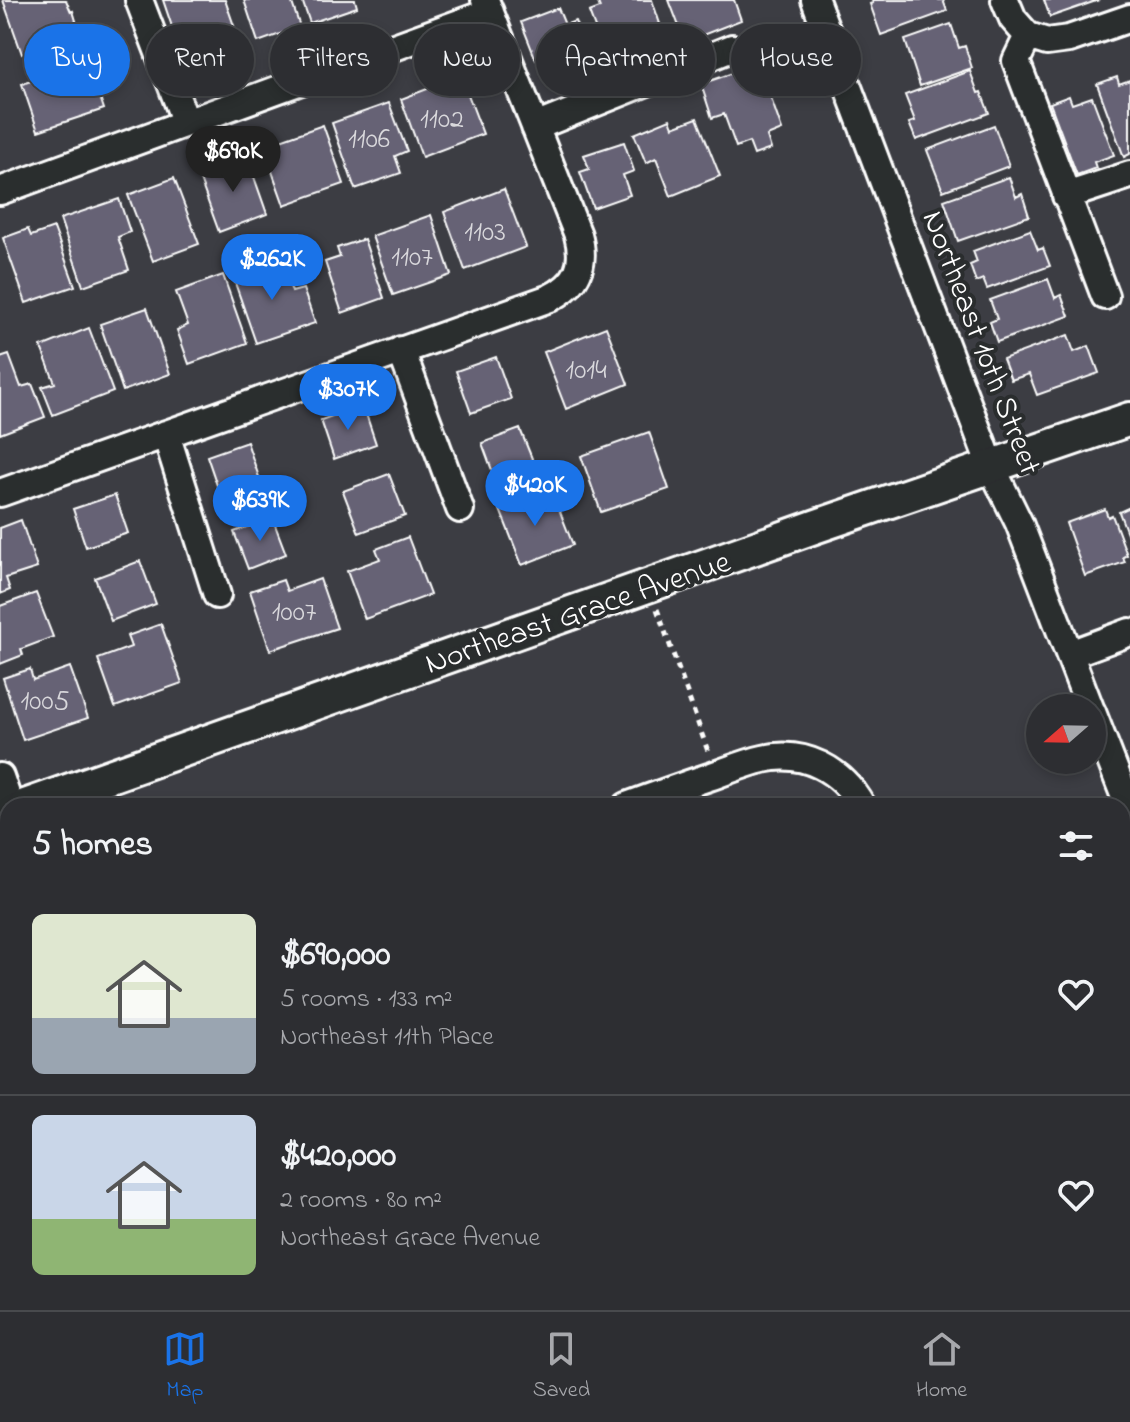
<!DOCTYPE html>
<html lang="en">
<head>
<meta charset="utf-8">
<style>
  body { margin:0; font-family:"Indie Flower",sans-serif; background:#35363a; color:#f1f3f6; height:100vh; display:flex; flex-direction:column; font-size:30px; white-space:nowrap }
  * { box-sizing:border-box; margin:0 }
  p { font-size:26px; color:#a7a8ac }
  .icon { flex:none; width:44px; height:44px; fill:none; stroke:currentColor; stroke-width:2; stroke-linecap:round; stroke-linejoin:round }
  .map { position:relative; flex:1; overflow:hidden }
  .panel { position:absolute; left:0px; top:798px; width:1130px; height:512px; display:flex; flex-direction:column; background:#2d2e32; border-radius:24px 24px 0 0; box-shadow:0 4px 12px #0003,0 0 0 2px #484a4d }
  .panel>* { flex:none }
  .guide { position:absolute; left:24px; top:24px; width:1082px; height:72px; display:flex; gap:16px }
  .needle { width:52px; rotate:250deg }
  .fabs { position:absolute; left:1026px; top:694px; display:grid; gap:16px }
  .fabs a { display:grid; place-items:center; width:80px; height:80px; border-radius:50%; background:#2d2e32; box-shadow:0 4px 12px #0003,0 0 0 2px #484a4d; font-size:40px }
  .price { position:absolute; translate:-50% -68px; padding:0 18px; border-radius:28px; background:#1a73e8; color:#fff; font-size:26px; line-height:52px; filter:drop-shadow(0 2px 4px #0008) }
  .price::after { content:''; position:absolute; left:50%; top:48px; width:24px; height:18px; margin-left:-12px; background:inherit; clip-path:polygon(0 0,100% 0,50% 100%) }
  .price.active { background:#222; color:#fff }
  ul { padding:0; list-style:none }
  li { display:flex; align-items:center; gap:24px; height:200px; padding:0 32px }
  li+li { border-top:2px solid #484a4d }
  li span { display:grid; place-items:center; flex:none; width:224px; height:160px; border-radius:12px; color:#555 }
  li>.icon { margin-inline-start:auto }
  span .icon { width:96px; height:96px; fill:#fffc; stroke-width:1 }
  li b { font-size:34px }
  h2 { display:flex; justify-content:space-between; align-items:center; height:96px; padding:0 32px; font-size:34px }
  .tag { padding:0 28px; border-radius:36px; background:#2d2e32; box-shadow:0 4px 12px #0003,0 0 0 2px #484a4d; font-size:28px; line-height:72px }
  .tag.active { background:#1a73e8; color:#fff }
  .tabs { display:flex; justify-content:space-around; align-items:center; height:112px; border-top:2px solid #484a4d; background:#2d2e32; font-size:22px; color:#a7a8ac }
  .tabs a { display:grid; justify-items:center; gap:4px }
  .tabs .active { color:#1a73e8 }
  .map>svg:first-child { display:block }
</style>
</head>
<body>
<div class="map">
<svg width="1130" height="1310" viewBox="0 0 1130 1310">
  <rect width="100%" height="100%" fill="#3c3d43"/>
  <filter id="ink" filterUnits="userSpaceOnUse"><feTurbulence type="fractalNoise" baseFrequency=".0125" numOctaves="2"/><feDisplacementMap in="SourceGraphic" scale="16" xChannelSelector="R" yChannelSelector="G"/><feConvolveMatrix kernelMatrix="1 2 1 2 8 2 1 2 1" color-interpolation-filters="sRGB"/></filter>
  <g filter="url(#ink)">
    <path fill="#626c53" stroke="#b0b6a9" stroke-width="2" d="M8,1058v244h850l-4,8h-854v-250z"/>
    <path fill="#666274" stroke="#fff" stroke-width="2" d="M3,0h63l5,12 2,-1 7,23 -58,20z
      M163,0h62l16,46 -56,19z
      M244,0h47l9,27 -42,15z
      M302,0h53l2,7 -47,16z
      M597,0h55l8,24 -58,22 -13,-34 11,-4z
      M669,0h65l7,20 -56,22z
      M872,0h71l4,11 -66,24 -11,-31 3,-1z
      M1044,0h55l-49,17z
      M558,8l7,17 10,-4 12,31 -37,14 -3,-10 -11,4 -15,-38z
      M951,24l8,24 6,-2 7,22 -52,18 -15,-46z
      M84,50l20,59 -66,22 -16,-47 33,-11 -4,-11z
      M759,64l23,66 -15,6 4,13 -17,6 -5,-13 -13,5 -12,-33 -12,4 -11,-34z
      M970,71l8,22 3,-1 8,21 -73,27 -7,-17 6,-2 -10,-26z
      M461,76l22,58 -61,23 -21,-58z
      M1117,77l2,7 11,-4v74l-6,3 -27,-73z
      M1069,96l3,8 20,-7 22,58 -20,7 2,6 -19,7 -27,-72z
      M389,103l18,48 -12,5 6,17 -46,16 -23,-66z
      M697,118l23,58 -49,20 -15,-38 -10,5 -12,-29 36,-15 3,8z
      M323,125l21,59 -60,21 -21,-59z
      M994,125l15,41 -66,25 -16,-41z
      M624,142l10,29 -11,4 7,20 -37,13 -13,-36 9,-3 -5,-14z
      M247,157l20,57 -48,18 -21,-58z
      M1009,177l7,20 6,-3 7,22 -71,25 -14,-41z
      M174,178l25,66 -46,17 -25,-66z
      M504,189l22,58 -61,23 -21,-58z
      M119,199l11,33 -12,5 11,33 -46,16 -23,-67z
      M431,215l20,60 -58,20 -21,-59z
      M54,228l21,58 -49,17 -23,-65 25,-9 3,7z
      M1030,230l8,20 5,-2 7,18 -63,23 -4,-10 -7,3 -6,-17 7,-3 -4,-11z
      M364,239l20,59 -42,15 -17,-51 15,-5 -3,-9z
      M281,260l11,32 11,-3 12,34 -59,20 -23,-66z
      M223,275l24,68 -58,21 -12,-34 11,-5 -12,-33z
      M1048,279l7,19 6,-3 8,21 -72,26 -7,-20 7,-3 -7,-19z
      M147,308l23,66 -47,17 -23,-67z
      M606,327l22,57 -62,25 -22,-57z
      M89,328l24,64 -60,23 -11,-28 13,-4 -14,-36z
      M1068,335l6,17 15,-6 10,27 -62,22 -8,-21 -18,6 -8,-21z
      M9,355l12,32 11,-3 13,33 -45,17v-76z
      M496,357l15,42 -40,14 -15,-42z
      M363,405l13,39 -42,15 -13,-39z
      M520,429l15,37 -39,15 -14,-38z
      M649,432l20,57 -68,23 -20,-56z
      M247,442l15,44 -40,14 -15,-44z
      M389,474l16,42 -46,17 -16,-42z
      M532,494l5,13 18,-8 18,46 -51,20 -23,-58z
      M115,495l13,38 -42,14 -13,-38z
      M1130,507v34l-11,-29z
      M1105,509l3,8 4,-2 15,40 -4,2 2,5 -40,14 -19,-53z
      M272,517l14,37 -38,15 -14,-37z
      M21,520l16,48 -31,10 4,12 -10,4v-66z
      M408,537l22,58 -65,24 -18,-48 33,-12 -4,-10z
      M140,561l16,43 -45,17 -16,-43z
      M320,579l17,49 -67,22 -20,-59 33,-11 4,11z
      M36,593l17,44 -32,12 2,6 -23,9v-58z
      M161,624l21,59 -67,24 -17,-48 33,-12 -4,-11z
      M70,667l18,51 -65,22 -20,-62 27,-9 3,11z"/>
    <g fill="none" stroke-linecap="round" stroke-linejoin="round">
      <defs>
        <path id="minor" d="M139,0l47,123
          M815,0l176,466 28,57 71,185
          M1005,0l8,19 15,17
          M1028,36l-12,25 89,235
          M1028,36l19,6 22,-3 61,-21
          M535,127l197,-79
          M0,191l490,-179
          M1066,196l64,-21
          M401,350l59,159
          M166,434l51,161
          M0,493l550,-195c28,-14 36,-33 28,-63l-93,-235
          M1070,654l60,-22
          M1092,712l38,98
          M0,777l10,29
          M627,806c27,-10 55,-20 82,-29 18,-6 36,-14 54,-18 41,-10 79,11 99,47
          M0,1028l8,-3
          M1122,1044l8,-3
          M1024,1302l3,8"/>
        <path id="major" d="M25,806l792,-280 313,-107"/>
      </defs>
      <use href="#minor" stroke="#fff" stroke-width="32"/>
      <use href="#major" stroke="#fff" stroke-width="38"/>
      <path stroke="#fff" stroke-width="5" stroke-dasharray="6 6" stroke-linecap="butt" d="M657,609l52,145"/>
      <use href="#minor" stroke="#2a2d2e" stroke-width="26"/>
      <use href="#major" stroke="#2a2d2e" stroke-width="32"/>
    </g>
  </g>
  <g text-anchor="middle" stroke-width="8" stroke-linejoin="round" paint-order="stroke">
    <g font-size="28" fill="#d9d8dc">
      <text x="442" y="127">1102</text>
      <text x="369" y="147">1106</text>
      <text x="485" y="240">1103</text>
      <text x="412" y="265">1107</text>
      <text x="586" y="378">1014</text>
      <text x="294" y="620">1007</text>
      <text x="45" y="709">1005</text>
    </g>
    <g font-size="32" fill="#fff" stroke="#2a2d2e">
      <text transform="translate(983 342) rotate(69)" y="11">Northeast 10th Street</text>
      <text transform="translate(577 611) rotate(-19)" y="11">Northeast Grace Avenue</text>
    </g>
  </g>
</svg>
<div class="fabs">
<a><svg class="needle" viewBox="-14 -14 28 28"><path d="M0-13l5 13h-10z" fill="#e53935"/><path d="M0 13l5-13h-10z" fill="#a7a8ac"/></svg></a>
</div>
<b class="price active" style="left:233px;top:194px">$690K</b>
<b class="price" style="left:272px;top:302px">$262K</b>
<b class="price" style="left:348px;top:432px">$307K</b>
<b class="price" style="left:535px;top:528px">$420K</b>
<b class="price" style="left:260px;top:543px">$639K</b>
<div class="guide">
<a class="tag active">Buy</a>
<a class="tag">Rent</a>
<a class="tag">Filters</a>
<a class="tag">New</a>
<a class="tag">Apartment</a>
<a class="tag">House</a>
</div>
<section class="panel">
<h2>5 homes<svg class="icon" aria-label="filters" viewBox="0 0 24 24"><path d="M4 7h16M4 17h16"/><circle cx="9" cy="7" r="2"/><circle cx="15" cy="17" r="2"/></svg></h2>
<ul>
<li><span style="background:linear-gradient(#dfe7d0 65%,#9aa5b1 0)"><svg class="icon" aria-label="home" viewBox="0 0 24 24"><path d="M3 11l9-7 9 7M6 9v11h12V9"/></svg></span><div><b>$690,000</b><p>5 rooms · 133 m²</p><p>Northeast 11th Place</p></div><svg class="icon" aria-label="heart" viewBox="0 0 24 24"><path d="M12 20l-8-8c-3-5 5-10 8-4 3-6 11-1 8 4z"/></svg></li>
<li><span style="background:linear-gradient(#c9d6e8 65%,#8fb573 0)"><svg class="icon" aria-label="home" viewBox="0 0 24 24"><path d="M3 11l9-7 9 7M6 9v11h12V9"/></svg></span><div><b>$420,000</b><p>2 rooms · 80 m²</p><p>Northeast Grace Avenue</p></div><svg class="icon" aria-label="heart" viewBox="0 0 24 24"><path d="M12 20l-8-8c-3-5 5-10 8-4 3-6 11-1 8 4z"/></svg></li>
</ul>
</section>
</div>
<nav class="tabs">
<a class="active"><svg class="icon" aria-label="map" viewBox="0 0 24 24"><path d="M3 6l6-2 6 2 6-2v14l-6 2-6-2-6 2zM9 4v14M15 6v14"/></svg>Map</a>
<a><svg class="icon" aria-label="saved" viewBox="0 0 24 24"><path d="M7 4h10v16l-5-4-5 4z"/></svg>Saved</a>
<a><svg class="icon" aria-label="home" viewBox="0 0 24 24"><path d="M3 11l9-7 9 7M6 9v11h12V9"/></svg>Home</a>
</nav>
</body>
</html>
